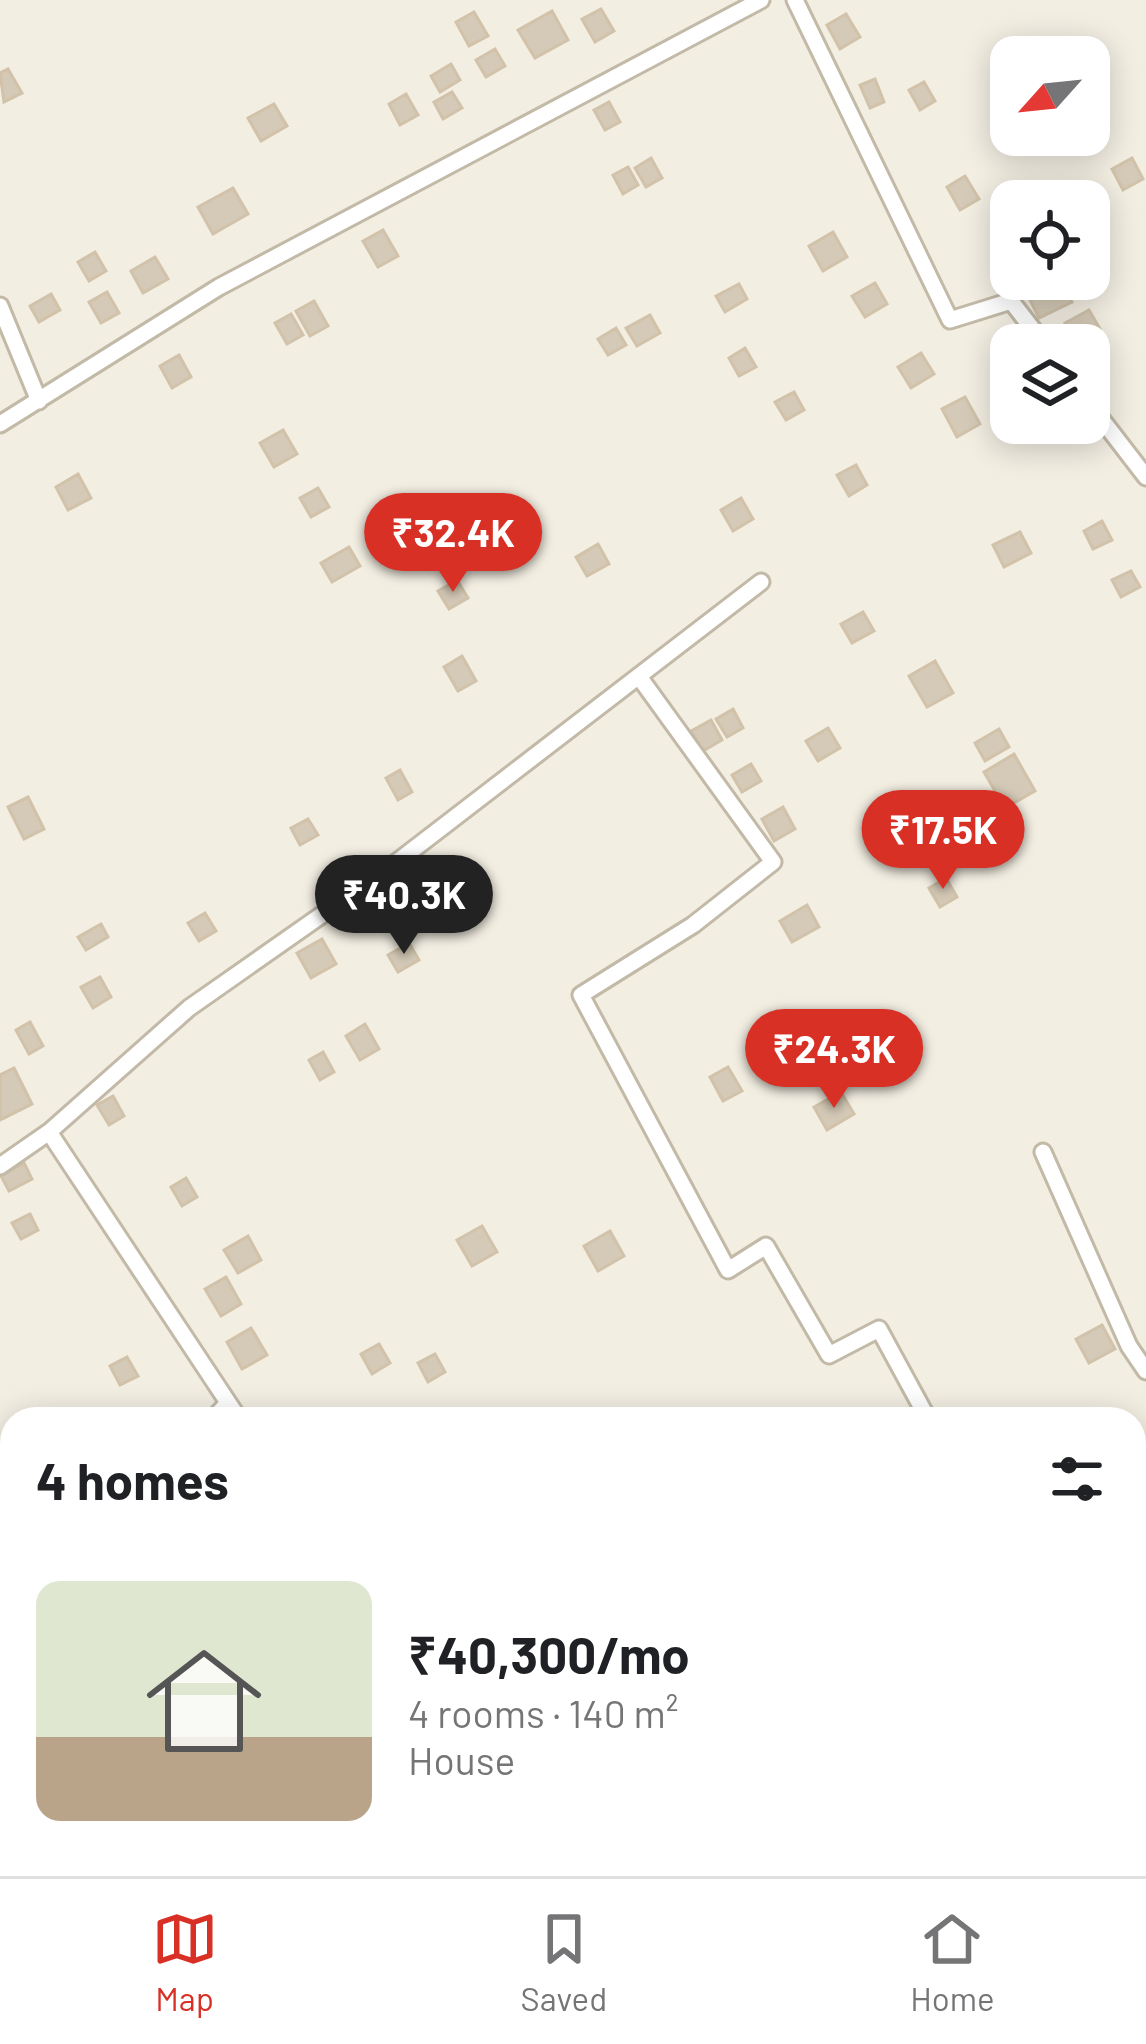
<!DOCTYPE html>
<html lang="en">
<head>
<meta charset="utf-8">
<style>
  body { margin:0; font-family:Barlow,sans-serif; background:#f6f6f6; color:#202124; height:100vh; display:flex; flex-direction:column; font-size:45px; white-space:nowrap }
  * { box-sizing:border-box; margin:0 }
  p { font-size:39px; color:#757577 }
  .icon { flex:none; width:66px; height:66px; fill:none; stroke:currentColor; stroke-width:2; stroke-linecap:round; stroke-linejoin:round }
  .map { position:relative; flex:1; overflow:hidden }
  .side { position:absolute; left:0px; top:1407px; width:1146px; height:471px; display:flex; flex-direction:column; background:#fff; border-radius:36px 36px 0 0; box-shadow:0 6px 30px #0003 }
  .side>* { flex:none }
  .needle { width:78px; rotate:243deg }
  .fabs { position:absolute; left:990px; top:36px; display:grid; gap:24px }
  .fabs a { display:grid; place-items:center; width:120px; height:120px; border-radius:24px; background:#fff; box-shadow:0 6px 30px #0003; font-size:60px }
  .price { position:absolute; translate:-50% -102px; padding:0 27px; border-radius:42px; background:#d93025; color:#fff; font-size:39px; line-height:78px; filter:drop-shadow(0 3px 6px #0008) }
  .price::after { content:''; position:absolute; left:50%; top:72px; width:36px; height:27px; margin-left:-18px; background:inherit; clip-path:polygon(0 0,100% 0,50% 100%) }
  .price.current { background:#222; color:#fff }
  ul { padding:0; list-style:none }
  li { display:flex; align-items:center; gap:36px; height:300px; padding:0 36px }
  li span { display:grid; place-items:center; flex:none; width:336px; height:240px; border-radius:24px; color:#555 }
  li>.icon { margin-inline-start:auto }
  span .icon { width:144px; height:144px; fill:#fffc; stroke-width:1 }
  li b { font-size:51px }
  h2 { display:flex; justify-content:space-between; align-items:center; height:144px; padding:0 36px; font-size:51px }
  .dock { display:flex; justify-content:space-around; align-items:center; height:168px; border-top:3px solid #e0e0e0; background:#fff; font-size:33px; color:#757577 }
  .dock a { display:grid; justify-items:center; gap:6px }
  .dock .current { color:#d93025 }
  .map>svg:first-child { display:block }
</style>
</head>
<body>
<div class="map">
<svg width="1146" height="1876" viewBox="0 0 1146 1876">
  <rect width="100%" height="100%" fill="#f3eee2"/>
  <path fill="#d5cab7" stroke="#d1c2a9" stroke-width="3" d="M601,9l13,22 -19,11 -13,-23z
    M552,11l16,29 -33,18 -17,-28z
    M474,12l14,24 -19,10 -13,-24z
    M846,14l14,23 -20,12 -13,-24z
    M495,49l10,17 -19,11 -10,-17z
    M451,64l9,16 -20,12 -9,-16z
    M8,69l14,24 -18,9 -4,-29z
    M875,79l9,23 -14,6 -10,-23z
    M924,82l11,19 -15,9 -11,-20z
    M452,92l10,16 -19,11 -9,-17z
    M406,94l12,21 -18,10 -11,-21z
    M609,102l11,20 -15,8 -11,-20z
    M274,104l13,22 -26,15 -13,-23z
    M651,158l11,20 -16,9 -11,-19z
    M1132,158l11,21 -20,11 -11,-21z
    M628,167l10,18 -15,9 -10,-19z
    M965,176l14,23 -19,11 -13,-23z
    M233,188l15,26 -35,20 -15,-27z
    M383,230l15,26 -20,11 -15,-26z
    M833,232l14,25 -24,14 -14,-25z
    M95,252l11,19 -17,10 -11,-19z
    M155,257l13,22 -25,14 -12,-22z
    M1040,279h19l13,23 -33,16 -15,-30z
    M875,283l12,21 -22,13 -13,-21z
    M739,284l8,15 -22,13 -9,-16z
    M107,292l12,21 -18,10 -12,-21z
    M51,294l9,16 -21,12 -9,-16z
    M314,301l14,25 -18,10 -14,-25z
    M1089,310l11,19 -24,13 -11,-19z
    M291,314l12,21 -16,9 -12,-21z
    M650,315l10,18 -23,13 -11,-18z
    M616,328l10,17 -18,10 -10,-16z
    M745,348l11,19 -17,9 -10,-18z
    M921,353l13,21 -23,14 -13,-21z
    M179,355l12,22 -19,11 -12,-22z
    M794,392l10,18 -18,10 -11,-18z
    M965,397l15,27 -23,13 -15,-28z
    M283,430l14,24 -23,13 -14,-24z
    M856,465l11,20 -18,11 -12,-21z
    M78,474l13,24 -23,12 -12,-23z
    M318,488l11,19 -18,10 -11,-19z
    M741,498l12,21 -20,12 -12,-21z
    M1102,521l10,19 -19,9 -9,-18z
    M1020,532l11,21 -27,14 -11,-22z
    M598,544l11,20 -22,12 -11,-19z
    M349,547l11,19 -28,16 -11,-19z
    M1131,571l9,16 -19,10 -9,-17z
    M457,580l11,18 -19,11 -11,-18z
    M863,612l11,19 -22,12 -11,-19z
    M462,656l14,25 -18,10 -14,-24z
    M935,661l18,32 -26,14 -18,-31z
    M733,709l10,19 -16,9 -11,-18z
    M711,720l11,20 -19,11 -12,-20z
    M828,728l12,20 -22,13 -12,-20z
    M999,729l10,18 -24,14 -10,-18z
    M1014,754l21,37 -30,17 -21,-36z
    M751,764l10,17 -19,11 -10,-17z
    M400,770l12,22 -14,8 -12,-22z
    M28,797l16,32 -20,10 -16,-32z
    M783,807l12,22 -21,12 -12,-22z
    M308,819l10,16 -18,10 -9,-17z
    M924,828l15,26 -20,11 -15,-26z
    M946,878l11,19 -17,10 -11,-19z
    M807,905l12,22 -27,15 -12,-21z
    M205,913l11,18 -17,10 -11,-18z
    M101,924l7,13 -22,13 -8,-13z
    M322,939l14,25 -25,14 -14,-25z
    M409,943l10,17 -21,12 -10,-17z
    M100,977l11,20 -18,11 -12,-21z
    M30,1022l13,24 -14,8 -13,-24z
    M365,1024l14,25 -19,11 -14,-24z
    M323,1052l11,20 -14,8 -11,-20z
    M728,1067l14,24 -19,10 -13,-24z
    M14,1068l18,36 -32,16v-45z
    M841,1092l13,22 -27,16 -13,-23z
    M113,1096l11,20 -15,9 -12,-20z
    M24,1163l8,16 -23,12 -8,-15z
    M186,1178l11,19 -15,9 -11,-19z
    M30,1214l8,16 -17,9 -9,-16z
    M482,1226l15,26 -25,14 -15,-26z
    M610,1231l14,25 -26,15 -14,-25z
    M248,1236l13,24 -23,13 -14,-23z
    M226,1277l15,27 -20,12 -16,-27z
    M1102,1325l13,24 -26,14 -13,-24z
    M251,1328l16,27 -25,14 -15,-27z
    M379,1344l11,19 -18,11 -11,-20z
    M435,1354l10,18 -17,10 -10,-19z
    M127,1357l11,19 -18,9 -10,-19z
    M186,1866h79l5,10h-79z"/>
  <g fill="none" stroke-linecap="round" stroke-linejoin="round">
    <defs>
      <path id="street" d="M795,0l155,320 61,-19 34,44
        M0,306l39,95
        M1089,403l57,74
        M0,424l219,-137 542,-287
        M640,678l133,184 -80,63 -112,70 147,275 38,-24 63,109 50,-26 49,90
        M49,1132l140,-124 204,-143 368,-283
        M1043,1152l86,194 17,25
        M0,1166l49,-34 190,287
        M213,1419l15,-16
        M543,1866l7,10"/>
      <path id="secondary" d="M1134,1794l12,-6
        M960,1876l19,-10"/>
    </defs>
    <use href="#street" stroke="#c2b9a7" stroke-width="21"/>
    <use href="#secondary" stroke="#d8c58d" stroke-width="27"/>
    <use href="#street" stroke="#fff" stroke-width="15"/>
    <use href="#secondary" stroke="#fff0c1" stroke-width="21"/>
  </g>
</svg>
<div class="fabs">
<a><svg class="needle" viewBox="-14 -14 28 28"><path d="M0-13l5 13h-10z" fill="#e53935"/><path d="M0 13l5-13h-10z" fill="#757577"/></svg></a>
<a><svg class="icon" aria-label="locate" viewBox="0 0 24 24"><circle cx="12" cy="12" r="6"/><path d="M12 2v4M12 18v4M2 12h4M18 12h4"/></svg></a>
<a><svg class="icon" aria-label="layers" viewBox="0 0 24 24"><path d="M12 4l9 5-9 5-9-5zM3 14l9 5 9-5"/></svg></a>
</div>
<b class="price" style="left:453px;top:595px">₹32.4K</b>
<b class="price" style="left:943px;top:892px">₹17.5K</b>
<b class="price current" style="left:404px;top:957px">₹40.3K</b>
<b class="price" style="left:834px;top:1111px">₹24.3K</b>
<section class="side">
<h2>4 homes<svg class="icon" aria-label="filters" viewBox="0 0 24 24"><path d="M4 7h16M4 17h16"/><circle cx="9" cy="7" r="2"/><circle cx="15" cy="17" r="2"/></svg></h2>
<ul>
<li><span style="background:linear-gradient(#dfe7d0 65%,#b9a48a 0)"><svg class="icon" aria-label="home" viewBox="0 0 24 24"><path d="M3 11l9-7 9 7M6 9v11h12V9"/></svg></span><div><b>₹40,300/mo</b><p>4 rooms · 140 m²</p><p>House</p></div></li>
</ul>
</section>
</div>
<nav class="dock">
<a class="current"><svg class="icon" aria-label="map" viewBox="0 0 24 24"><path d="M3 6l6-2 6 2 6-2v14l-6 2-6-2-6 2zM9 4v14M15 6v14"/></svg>Map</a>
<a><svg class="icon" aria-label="saved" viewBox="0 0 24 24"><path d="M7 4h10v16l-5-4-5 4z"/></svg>Saved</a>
<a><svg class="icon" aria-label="home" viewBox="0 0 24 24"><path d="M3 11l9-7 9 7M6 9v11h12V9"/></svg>Home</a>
</nav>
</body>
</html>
